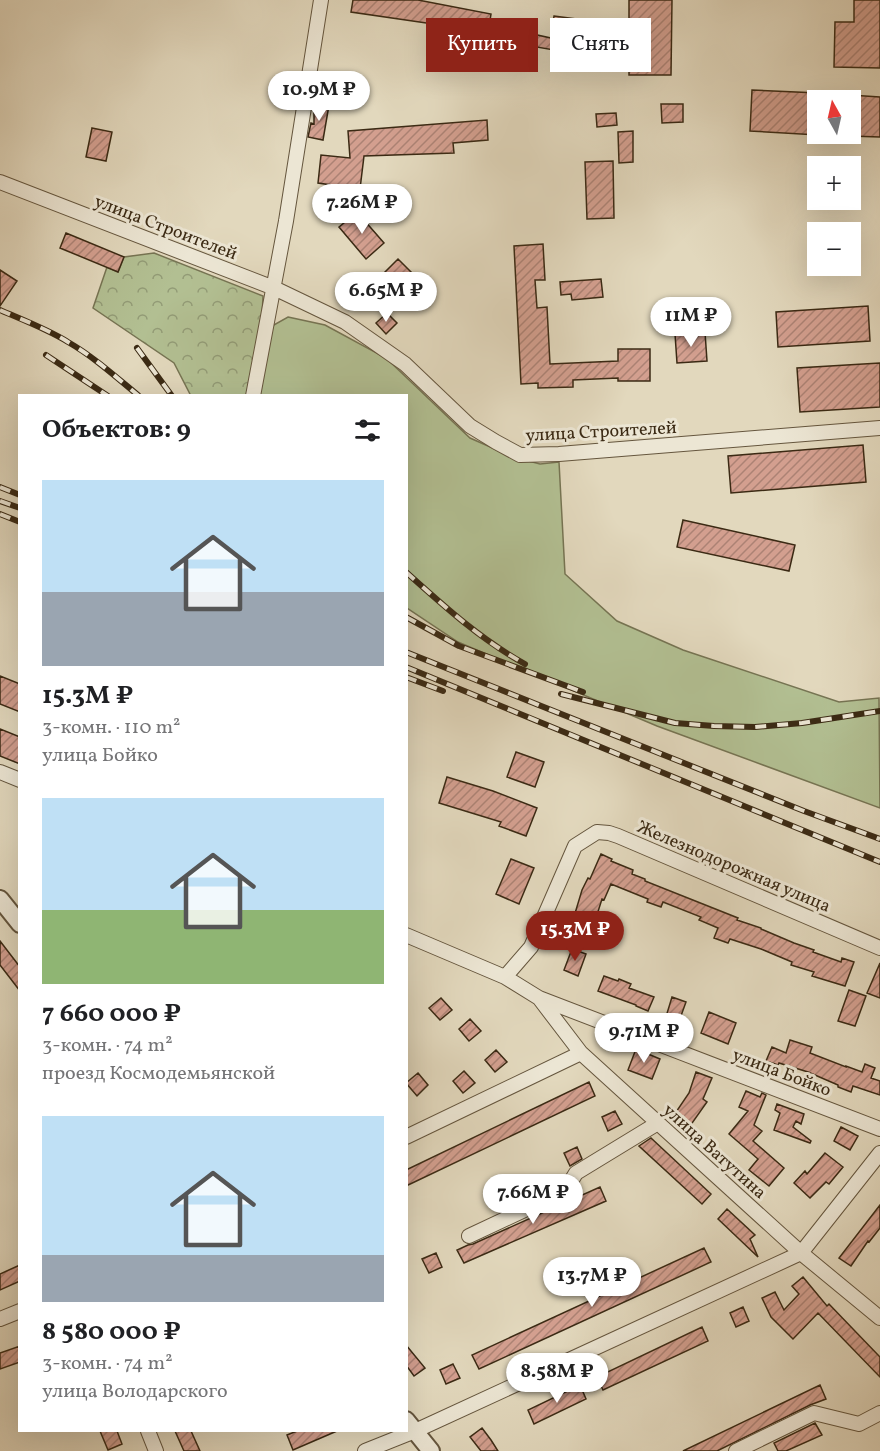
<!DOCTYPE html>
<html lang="ru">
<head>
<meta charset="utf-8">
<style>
  body { margin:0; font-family:Vollkorn,serif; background:#f6f6f6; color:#202124; height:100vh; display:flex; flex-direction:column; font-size:22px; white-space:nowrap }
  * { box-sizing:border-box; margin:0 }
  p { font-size:20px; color:#757577 }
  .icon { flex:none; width:33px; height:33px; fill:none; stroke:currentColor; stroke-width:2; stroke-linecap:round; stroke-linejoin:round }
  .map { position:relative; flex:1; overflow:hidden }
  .side { position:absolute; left:18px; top:394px; width:390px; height:1038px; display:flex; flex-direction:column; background:#fff; border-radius:0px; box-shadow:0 6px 24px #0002 }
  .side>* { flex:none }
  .hud { position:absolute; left:426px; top:18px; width:363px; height:54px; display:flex; gap:12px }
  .needle { width:39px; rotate:352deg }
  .controls { position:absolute; left:807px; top:90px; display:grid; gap:12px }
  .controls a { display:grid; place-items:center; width:54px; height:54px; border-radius:0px; background:#fff; box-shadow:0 6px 24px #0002; font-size:30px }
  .price { position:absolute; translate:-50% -51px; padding:0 14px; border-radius:21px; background:#fff; color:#222; font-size:20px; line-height:39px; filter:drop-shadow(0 2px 3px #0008) }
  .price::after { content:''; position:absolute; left:50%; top:36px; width:18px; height:14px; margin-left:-9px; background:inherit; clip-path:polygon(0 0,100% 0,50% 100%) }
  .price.on { background:#8f2418; color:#fff }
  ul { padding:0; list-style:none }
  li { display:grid; align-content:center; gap:12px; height:318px; padding:0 24px }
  li span { display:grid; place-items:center; height:186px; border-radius:0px; color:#555 }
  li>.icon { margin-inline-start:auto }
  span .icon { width:108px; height:108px; fill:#fffc; stroke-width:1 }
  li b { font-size:26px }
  h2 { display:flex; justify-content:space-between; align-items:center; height:72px; padding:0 24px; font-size:26px }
  .pill { padding:0 21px; border-radius:0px; background:#fff; box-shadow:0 6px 24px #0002; font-size:21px; line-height:54px }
  .pill.on { background:#8f2418; color:#fff }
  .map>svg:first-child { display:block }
</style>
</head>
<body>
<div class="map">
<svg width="880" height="1451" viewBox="0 0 880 1451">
  <defs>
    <pattern id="forest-crowns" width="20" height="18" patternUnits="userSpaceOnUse" patternTransform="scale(1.5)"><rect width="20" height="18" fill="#b2bf92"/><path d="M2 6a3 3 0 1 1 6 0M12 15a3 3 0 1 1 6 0" fill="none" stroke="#929b76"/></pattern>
    <pattern id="building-hatch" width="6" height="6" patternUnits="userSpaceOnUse" patternTransform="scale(1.5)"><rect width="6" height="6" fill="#d39f8f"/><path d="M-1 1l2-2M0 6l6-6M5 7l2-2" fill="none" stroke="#ac8274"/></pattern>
  </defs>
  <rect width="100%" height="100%" fill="#e2d8bd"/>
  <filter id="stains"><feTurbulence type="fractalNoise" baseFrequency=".00333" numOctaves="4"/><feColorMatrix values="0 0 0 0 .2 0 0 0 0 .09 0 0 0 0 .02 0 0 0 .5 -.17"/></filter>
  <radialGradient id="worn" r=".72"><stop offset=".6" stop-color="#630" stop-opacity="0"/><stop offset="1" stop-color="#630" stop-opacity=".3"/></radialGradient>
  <path fill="#b2bf92" stroke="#767453" stroke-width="1.5" d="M288,317l37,8 61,33 84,80 43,19 27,7 19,-2 6,112 52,47 66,29 156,52 40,-4 1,110 -223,-82 -199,-84 -51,-34 -1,-212h-146l4,-34 8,-36z"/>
  <path fill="url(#forest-crowns)" stroke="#767453" stroke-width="1.5" d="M154,253l109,43 -1,22 -11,78h-60l-17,-33 -81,-55 14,-41 11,5 6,-15z"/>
  <path fill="url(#building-hatch)" stroke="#3b2a14" stroke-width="1.5" d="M353,0h65l73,14 -3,18 -137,-20z
    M629,0h43l-1,75h-42z
    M854,0h26v68l-46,-1 1,-45h19z
    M554,16l22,3 -5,34 -46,-8 3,-12 23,5z
    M752,90l66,3v42l-68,-4z
    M850,95l30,2v40l-30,-1z
    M661,104h22v18l-21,1z
    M314,105h15l-6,35 -15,-3 3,-14 3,1z
    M616,113l1,12 -20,2 -1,-13z
    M487,120l1,20 -35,3 1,10 -90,3 -4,33 -42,-6 3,-28 29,3 -2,-27z
    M92,128l20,4 -6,29 -20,-4z
    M633,131v31l-14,1 -1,-31z
    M613,161l1,57 -27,1 -2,-57z
    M357,212l27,31 -18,16 -27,-32z
    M66,233l58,24 -6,15 -58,-24z
    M543,244l2,36h-10l2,28 10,-1 3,57 68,-3v-12h32v32h-32v-3l-45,2v7l-35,1v-5l-17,1 -7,-138z
    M398,259l20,20 -17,16 -19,-20z
    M0,270l17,11 -17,25z
    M601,279l2,18 -31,3 -1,-6 -10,1 -1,-13z
    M868,306l2,35 -92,6 -2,-35z
    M387,313l10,10 -11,11 -10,-11z
    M705,332l2,29 -30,2 -2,-29z
    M880,363v44l-80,5 -3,-44z
    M863,445l3,37 -135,11 -3,-37z
    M683,520l112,25 -6,26 -112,-24z
    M0,676l20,8v28l-20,-8z
    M0,729l20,8v27l-20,-8z
    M516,752l28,10 -9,25 -28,-10z
    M447,777l46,14 44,17 -11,28 -27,-10 2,-4 -62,-19z
    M601,854l11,5 -1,2 22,9 -1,4 13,5v2l93,37 -1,2 24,8v1l33,14 20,7 -1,2 28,10 1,-4 12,4 -9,24 -33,-10 2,-4 -23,-7 1,-3 -31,-13 -31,-10 -2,4 -14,-5 4,-10 -19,-8 2,-3 -38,-15 -2,5 -14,-5 1,-3 -37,-15 -7,16 -2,-1 -7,22 3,1 -4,15 -24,-7 12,-40 6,-12 2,1z
    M511,859l23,9 -15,36 -23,-10z
    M0,941l20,26v24l-20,-26z
    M572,949l14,5 -8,22 -14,-6z
    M880,963v35l-13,-5z
    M604,976l14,5 1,-2 12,5 -2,4 25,9 -6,14 -12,-5v-1l-38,-14z
    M849,990l17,6 -11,30 -17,-5z
    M672,997l14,5 -8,22 -13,-4z
    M441,998l11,12 -12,10 -11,-12z
    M709,1012l27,11 -8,21 -27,-11z
    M470,1019l11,12 -12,10 -10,-12z
    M790,1040l22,7 -2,6 36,14v-1l16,6 3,-8 10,4 -4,10 9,3v14l-27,-9 -2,6 -13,-5v-2l-30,-13 -29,-9 -1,2 -12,-4 6,-14 14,6z
    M636,1049l24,10 -8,20 -24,-9z
    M496,1050l11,12 -12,10 -10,-12z
    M464,1071l11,12 -12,10 -10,-12z
    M696,1072l16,6 -9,21 4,3 -17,24 -16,-11 15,-22z
    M418,1073l10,12 -11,11 -11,-13z
    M589,1082l6,14 -189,90v-16z
    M746,1091l14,6 2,-4 4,2 -12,30 8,6 -9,10 31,27 -15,18 -20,-16 9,-11 -29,-25 19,-23 -9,-4z
    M777,1104l27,10 -3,10 -5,-3 -3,6 18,14 -1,2 -36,-13 6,-17 -5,-3z
    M615,1111l7,13 -14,7 -6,-14z
    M841,1127l17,9 -8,14 -16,-9z
    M651,1138l60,56 -9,10 -63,-58z
    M577,1147l5,12 -12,7 -6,-13z
    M825,1153l18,14 -14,17 -3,-2 -16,16 -16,-15 11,-12 2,3z
    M600,1187l6,14 -142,62 -7,-13 11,-5 5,-1z
    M880,1205v23l-11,14 -1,-1 -17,25 -12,-8z
    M727,1209l28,26 -5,4 8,18 -40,-38z
    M704,1248l7,14 -232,107 -7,-14z
    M436,1253l6,14 -13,6 -7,-14z
    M20,1265v16l-20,9v-16z
    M803,1277l24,29 2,-2 51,53v20l-62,-64 -25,26 -22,-22 -9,-19 13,-6 9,18 15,-16 -7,-8z
    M743,1307l6,14 -13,6 -6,-14z
    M702,1327l6,14 -105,49 -6,-13z
    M406,1345l19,23 -11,8 -8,-11z
    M20,1346v16l-20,7v-16z
    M453,1364l7,14 -14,6 -6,-14z
    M580,1385l6,14 -52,25 -6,-14z
    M820,1385l6,14 -16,6 -93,46h-34z
    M815,1423l7,12 -36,16h-8l-4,-8z
    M482,1428l9,12 7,11h-17l-11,-14z
    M100,1431h17l5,13 -14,6z
    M175,1431h16l9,20h-16z
    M297,1431h40l-44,19 -6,-15z"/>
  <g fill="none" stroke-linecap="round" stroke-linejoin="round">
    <defs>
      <path id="minor" d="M0,182l274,106 71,34 60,42 65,62 26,16 24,13 39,-1 321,-26
        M253,396l33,-175 35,-221
        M0,772l20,8
        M406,935l99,42 34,21 341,131
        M505,977l26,-30 44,-101 22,-14 12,1 9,3 262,112
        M539,998l42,55 220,200 79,65
        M406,1137l175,-84
        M469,1236l96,-45 11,-18 82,-50
        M0,1319l20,-8
        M148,1431l8,20
        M365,1451l50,-20 386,-178 79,-100
        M736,1451l78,-38 45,11 21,-11"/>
      <path id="tertiary" d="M0,899l20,25
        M406,1420l25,31"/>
    </defs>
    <use href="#minor" stroke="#65563e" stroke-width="16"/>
    <use href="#tertiary" stroke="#65563e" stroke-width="20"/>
    <use href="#minor" stroke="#ece6d4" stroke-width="14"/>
    <use href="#tertiary" stroke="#ece6d4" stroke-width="16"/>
    <defs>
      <path id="rail" d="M0,310c23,10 47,19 68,32 26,15 48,35 71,54
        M137,348l35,48
        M46,355l62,41
        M0,487l20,8
        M0,501l20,7
        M0,514l20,8
        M406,572c39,35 74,67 119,92
        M406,617l53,29 124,46
        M406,652l398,159 76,28
        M406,667l474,195
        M406,677l37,14
        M561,694l114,29 39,3 41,1 47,-4 78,-12"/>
    </defs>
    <use href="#rail" stroke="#3b2a14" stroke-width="6"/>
    <use href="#rail" stroke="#ece6d4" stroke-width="4" stroke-dasharray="11" stroke-linecap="butt"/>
  </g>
  <g text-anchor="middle" stroke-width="6" stroke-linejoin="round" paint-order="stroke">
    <g font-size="18" fill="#3b2a14" stroke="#ece6d4">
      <text transform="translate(166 227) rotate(21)" y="6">улица Строителей</text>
      <text transform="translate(601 431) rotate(-3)" y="6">улица Строителей</text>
      <text transform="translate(734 866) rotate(23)" y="6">Железнодорожная улица</text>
      <text transform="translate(782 1072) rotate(21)" y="6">улица Бойко</text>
      <text transform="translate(715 1151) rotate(42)" y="6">улица Ватутина</text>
    </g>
  </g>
  <rect width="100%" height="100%" filter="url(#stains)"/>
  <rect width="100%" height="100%" fill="url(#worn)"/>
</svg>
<div class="controls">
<a><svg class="needle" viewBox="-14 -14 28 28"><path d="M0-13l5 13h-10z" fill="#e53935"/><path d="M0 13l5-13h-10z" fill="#757577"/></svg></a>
<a>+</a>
<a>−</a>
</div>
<b class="price" style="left:319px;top:122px">10.9M ₽</b>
<b class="price" style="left:362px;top:235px">7.26M ₽</b>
<b class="price" style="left:386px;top:323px">6.65M ₽</b>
<b class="price" style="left:691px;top:348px">11M ₽</b>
<b class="price on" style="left:575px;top:962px">15.3M ₽</b>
<b class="price" style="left:644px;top:1064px">9.71M ₽</b>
<b class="price" style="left:533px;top:1225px">7.66M ₽</b>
<b class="price" style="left:592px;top:1308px">13.7M ₽</b>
<b class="price" style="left:557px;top:1404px">8.58M ₽</b>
<div class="hud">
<a class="pill on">Купить</a>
<a class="pill">Снять</a>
</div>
<section class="side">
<h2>Объектов: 9<svg class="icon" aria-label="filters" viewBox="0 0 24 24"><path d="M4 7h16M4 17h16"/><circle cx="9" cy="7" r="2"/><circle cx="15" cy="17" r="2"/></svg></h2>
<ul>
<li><span style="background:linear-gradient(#bfe0f5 60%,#9aa5b1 0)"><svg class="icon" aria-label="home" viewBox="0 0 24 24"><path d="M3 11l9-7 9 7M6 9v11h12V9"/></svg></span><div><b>15.3M ₽</b><p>3-комн. · 110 m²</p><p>улица Бойко</p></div></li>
<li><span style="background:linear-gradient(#bfe0f5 60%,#8fb573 0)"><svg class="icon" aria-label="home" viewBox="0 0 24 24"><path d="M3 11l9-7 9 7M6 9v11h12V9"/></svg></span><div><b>7 660 000 ₽</b><p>3-комн. · 74 m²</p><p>проезд Космодемьянской</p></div></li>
<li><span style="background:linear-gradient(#bfe0f5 75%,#9aa5b1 0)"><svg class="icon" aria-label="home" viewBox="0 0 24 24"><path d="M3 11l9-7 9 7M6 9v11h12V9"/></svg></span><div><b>8 580 000 ₽</b><p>3-комн. · 74 m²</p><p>улица Володарского</p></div></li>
</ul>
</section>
</div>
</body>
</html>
